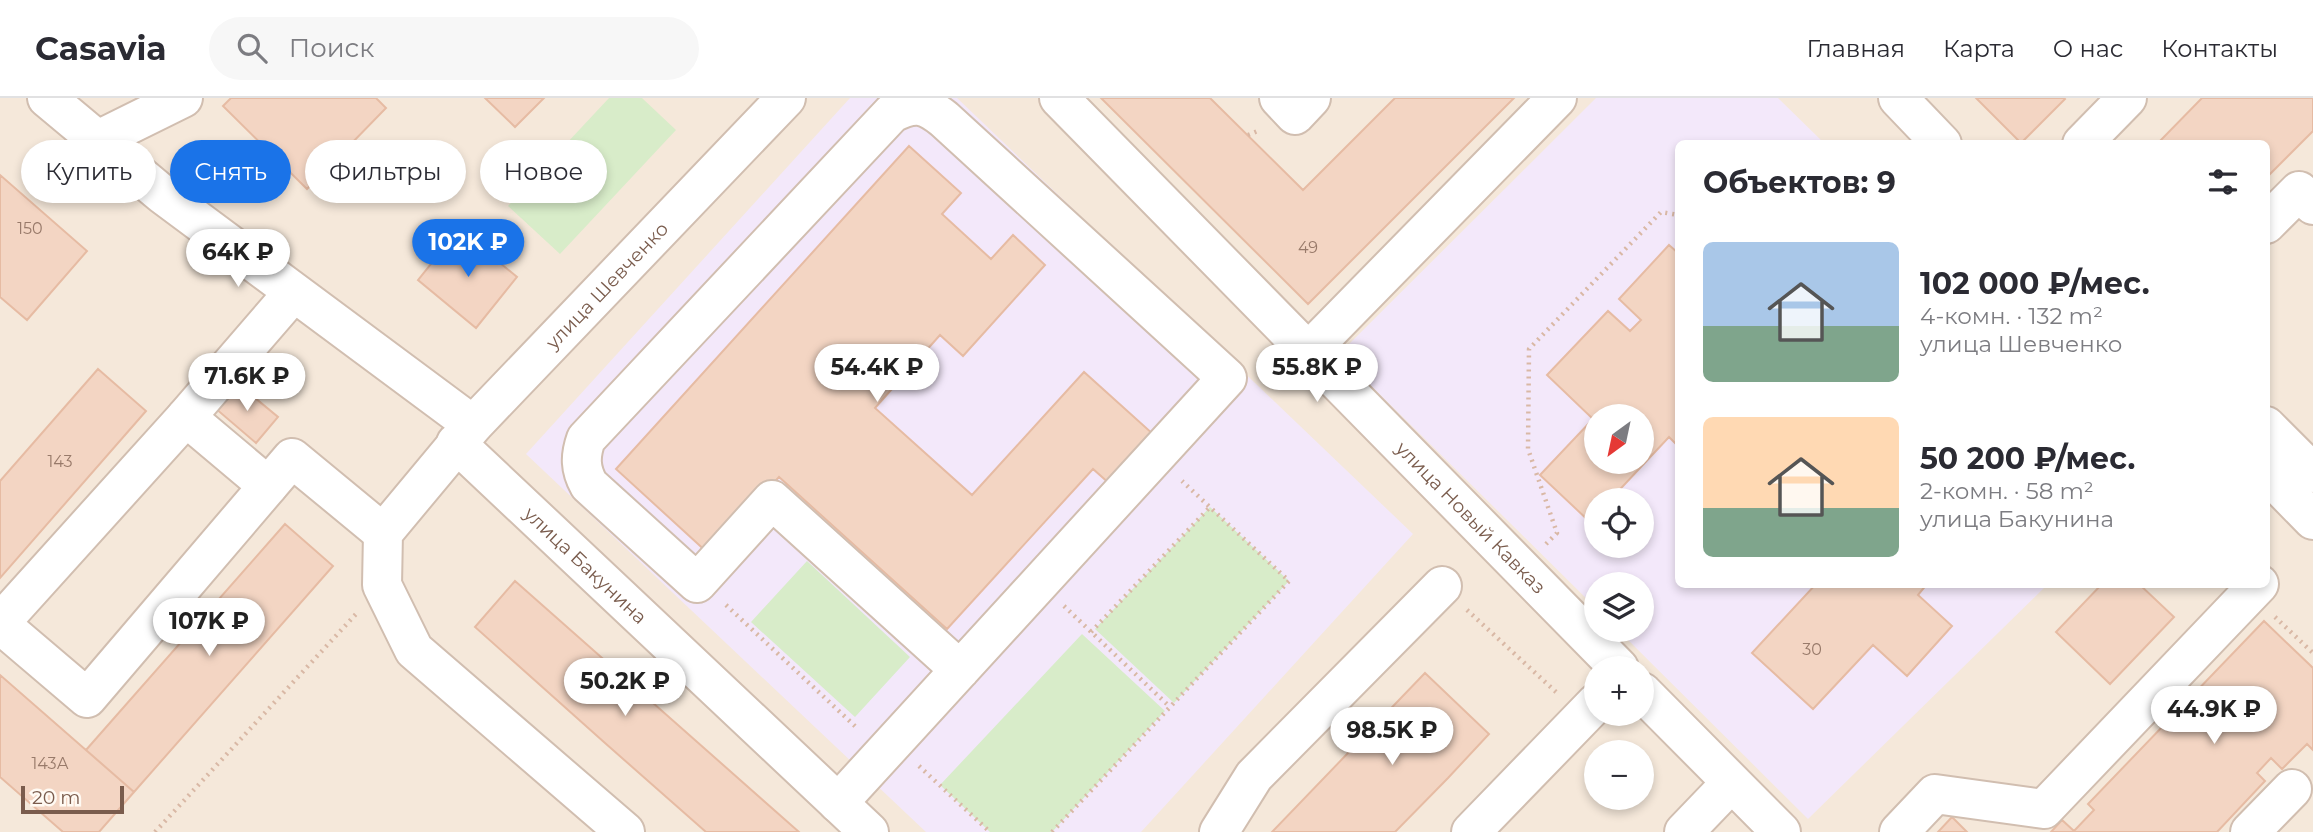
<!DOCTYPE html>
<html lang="ru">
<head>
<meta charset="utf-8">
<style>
  body { margin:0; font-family:Montserrat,sans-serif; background:#f7f7f7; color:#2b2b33; height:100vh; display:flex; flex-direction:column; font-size:26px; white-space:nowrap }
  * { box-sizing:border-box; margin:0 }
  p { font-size:23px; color:#7c7c81 }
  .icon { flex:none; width:38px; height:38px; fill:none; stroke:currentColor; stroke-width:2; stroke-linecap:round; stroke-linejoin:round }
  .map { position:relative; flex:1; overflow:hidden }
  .details { position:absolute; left:1675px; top:42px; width:595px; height:448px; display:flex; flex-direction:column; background:#fff; border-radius:10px; box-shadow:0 4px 10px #0003 }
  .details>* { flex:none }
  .guide { position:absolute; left:21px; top:42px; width:665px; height:63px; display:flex; gap:14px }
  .needle { width:46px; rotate:213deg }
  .fabs { position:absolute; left:1584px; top:306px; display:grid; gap:14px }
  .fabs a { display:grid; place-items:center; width:70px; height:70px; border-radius:50%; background:#fff; box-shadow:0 4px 10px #0003; font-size:35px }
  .scale { position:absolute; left:21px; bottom:18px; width:103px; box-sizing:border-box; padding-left:7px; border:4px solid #7a5c4d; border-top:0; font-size:19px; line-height:24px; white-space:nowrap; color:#7a5c4d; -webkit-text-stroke:5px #fffaf3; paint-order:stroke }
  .price { position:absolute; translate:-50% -60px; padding:0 16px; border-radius:24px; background:#fff; color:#222; font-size:23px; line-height:46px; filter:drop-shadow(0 2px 4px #0008) }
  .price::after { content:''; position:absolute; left:50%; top:42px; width:21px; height:16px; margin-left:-10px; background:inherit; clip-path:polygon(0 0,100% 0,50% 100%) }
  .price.on { background:#1a73e8; color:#fff }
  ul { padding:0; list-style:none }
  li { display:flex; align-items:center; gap:21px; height:175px; padding:0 28px }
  li span { display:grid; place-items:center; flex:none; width:196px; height:140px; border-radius:10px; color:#555 }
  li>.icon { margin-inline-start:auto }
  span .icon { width:84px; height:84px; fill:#fffc; stroke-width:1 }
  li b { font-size:30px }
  h2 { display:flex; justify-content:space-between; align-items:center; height:84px; padding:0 28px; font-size:30px }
  .pill { padding:0 24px; border-radius:32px; background:#fff; box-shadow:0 4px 10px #0003; font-size:24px; line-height:63px }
  .pill.on { background:#1a73e8; color:#fff }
  header { display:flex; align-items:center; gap:42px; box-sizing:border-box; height:98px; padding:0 35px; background:#fff; border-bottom:2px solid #e1e1e2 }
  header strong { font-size:33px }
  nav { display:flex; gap:38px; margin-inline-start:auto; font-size:24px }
  .search { width:490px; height:63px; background:#f7f7f7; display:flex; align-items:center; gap:18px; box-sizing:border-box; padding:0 24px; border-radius:38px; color:#7c7c81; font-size:26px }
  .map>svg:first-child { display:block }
</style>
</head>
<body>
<header>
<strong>Casavia</strong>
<div class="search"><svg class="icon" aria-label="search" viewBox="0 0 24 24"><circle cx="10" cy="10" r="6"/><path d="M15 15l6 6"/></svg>Поиск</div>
<nav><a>Главная</a><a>Карта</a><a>О нас</a><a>Контакты</a></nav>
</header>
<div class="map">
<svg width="2313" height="734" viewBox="0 0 2313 734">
  <rect width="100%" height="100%" fill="#fdf6ec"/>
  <path fill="#f5e8da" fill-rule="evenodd" d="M0,0h2313v734h-2313zM1678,46h588v440h-588zM1596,318h46v46h-46zM1596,402h46v46h-46zM1596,486h46v46h-46zM1596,570h46v46h-46zM1596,654h46v46h-46z"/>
  <path fill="#f3e8fa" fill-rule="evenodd" d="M850,0h107l456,436 -272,298h-215l-400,-378z
    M1596,0h182l46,45 -146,1v440l369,1 -239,234 -190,-189h24v-46h-46v24l-257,-254zM1596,318h46v46h-46zM1596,402h46v46h-46z"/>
  <path fill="#d8ecc9" d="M609,0h33l34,32 -116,124 -52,-48z
    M1210,409l79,74 -115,122 -79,-74z
    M807,463l103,96 -55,60 -104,-95z
    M1082,536l83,77 -113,121h-62l-50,-47z"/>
  <path fill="#f3d5c3" stroke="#e6bba3" stroke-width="2" fill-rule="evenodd" d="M231,0h145l10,10 -79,81 -84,-83z
    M485,0h59l-29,29z
    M1101,0h109l93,92 92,-92h119l-206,206z
    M1976,0h88l1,1 -44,44z
    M2202,0h111v33l-47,47v-34h-109z
    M909,48l52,47 -19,21 49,45 22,-24 32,30 -82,91 -23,-21 -65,73 97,87 112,-123 70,63 -44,49 -17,-15 -146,160 -168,-152 -70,77 -93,-85z
    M0,77l87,76 -60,69 -27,-23z
    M459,131l58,48 -41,51 -58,-48z
    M1669,147l9,8v193l-9,-9 -59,63h-14v16l-6,6 -50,-47 53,-56 -46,-44 61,-64 22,20 11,-11 -22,-21zM1596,318h46v46h-46z
    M98,271l48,42 -146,167v-97z
    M237,285l41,34 -22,26 -41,-35z
    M285,426l48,42 -199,226 -48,-42z
    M515,483l284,251h-93l-101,-89 -130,-116z
    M1816,486h111l-9,11 34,31 -45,50 -34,-31 -60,64 -61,-56z
    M2102,486h37l35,33 -64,67 -54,-52z
    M2264,523l49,47v82l-6,-6 -25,25 -11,-11 -14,15 8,8 -48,51h-166l11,-12 12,11 20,-21 -6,-6z
    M1425,575l64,61 -41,44 -53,54h-123z
    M0,577l134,117 -35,40h-36l-63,-55z
    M1952,719l15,15h-29z"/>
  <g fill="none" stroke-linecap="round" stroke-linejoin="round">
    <defs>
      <g id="minor">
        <path d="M47,0l115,96 311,231"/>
        <path id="s1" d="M1059,0l560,570"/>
        <path d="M1279,0l16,17 16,-17"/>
        <path d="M1898,0l44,46"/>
        <path d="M98,42l85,-42"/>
        <path d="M2082,46l45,-46"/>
        <path d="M2266,126l33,-33 14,14"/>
        <path d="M1308,254l249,-254"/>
        <path d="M186,319l107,-124"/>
        <path d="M2266,328l47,47"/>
        <path id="s2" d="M456,345l413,389"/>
        <path d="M2266,374l47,48"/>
        <path d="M0,525l186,-206 82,69"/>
        <path d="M0,526l87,74 205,-240 91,75"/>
        <path d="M1642,594l139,140"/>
        <path d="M838,705l389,-425 -283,-259c-20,-16 -29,-17 -52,-6l-306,326c-6,17 -6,30 3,46l108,98 75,-83 188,170"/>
        <path id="s3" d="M625,734l-211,-182 -32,-65 1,-52 90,-108 313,-327"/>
        <path d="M1219,734l35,-56 188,-190"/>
        <path d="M1471,734l125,-129"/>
        <path d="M1684,734l47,-49"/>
        <path d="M1899,734l36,-38 109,15 215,-225"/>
        <path d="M2250,734l42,-43"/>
      </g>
    </defs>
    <use href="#minor" stroke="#d1beb0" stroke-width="42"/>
    <path stroke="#d9b8a5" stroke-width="4.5" stroke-dasharray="2 5" stroke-linecap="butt" d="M1248,37l12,-5
      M1546,446l11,-11 -29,-84 1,-100 132,-137 17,3
      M726,507l131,123
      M1064,508l106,101
      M1467,512l89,82
      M2275,519l38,36
      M1091,534l119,-125
      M919,668l71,66
      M155,734l201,-218
      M1052,734l237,-251 -107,-100"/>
    <use href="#minor" stroke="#fff" stroke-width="38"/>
  </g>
  <g text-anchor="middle" stroke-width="6" stroke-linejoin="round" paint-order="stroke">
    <g font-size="16" fill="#987a6a">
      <text x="30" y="136">150</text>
      <text x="1308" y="155">49</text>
      <text x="60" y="369">143</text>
      <text x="1812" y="557">30</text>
      <text x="50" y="671">143А</text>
    </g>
    <g font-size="19" fill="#7a5c4d" stroke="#fffaf3">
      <text dy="7" stroke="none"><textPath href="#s3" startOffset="737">улица Шевченко</textPath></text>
      <text dy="7" stroke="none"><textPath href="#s1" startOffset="588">улица Новый Кавказ</textPath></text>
      <text dy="7" stroke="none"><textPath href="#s2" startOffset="178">улица Бакунина</textPath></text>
    </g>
  </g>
</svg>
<div class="fabs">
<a><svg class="needle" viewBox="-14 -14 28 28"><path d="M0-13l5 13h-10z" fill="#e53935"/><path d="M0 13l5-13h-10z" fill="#7c7c81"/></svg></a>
<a><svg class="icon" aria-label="locate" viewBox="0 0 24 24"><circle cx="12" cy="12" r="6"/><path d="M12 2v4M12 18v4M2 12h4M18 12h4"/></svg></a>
<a><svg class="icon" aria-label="layers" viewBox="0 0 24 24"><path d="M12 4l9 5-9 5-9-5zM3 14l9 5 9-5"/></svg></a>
<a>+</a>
<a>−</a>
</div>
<div class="scale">20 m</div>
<b class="price on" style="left:468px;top:181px">102K ₽</b>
<b class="price" style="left:238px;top:191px">64K ₽</b>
<b class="price" style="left:877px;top:306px">54.4K ₽</b>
<b class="price" style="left:1317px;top:306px">55.8K ₽</b>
<b class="price" style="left:247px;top:315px">71.6K ₽</b>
<b class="price" style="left:209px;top:560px">107K ₽</b>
<b class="price" style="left:625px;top:620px">50.2K ₽</b>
<b class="price" style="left:2214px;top:648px">44.9K ₽</b>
<b class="price" style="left:1392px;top:669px">98.5K ₽</b>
<div class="guide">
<a class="pill">Купить</a>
<a class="pill on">Снять</a>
<a class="pill">Фильтры</a>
<a class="pill">Новое</a>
</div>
<section class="details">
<h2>Объектов: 9<svg class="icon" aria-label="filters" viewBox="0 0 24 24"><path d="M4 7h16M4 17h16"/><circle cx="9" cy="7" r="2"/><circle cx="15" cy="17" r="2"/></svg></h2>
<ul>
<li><span style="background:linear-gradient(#a9c7e8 60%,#7fa58c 0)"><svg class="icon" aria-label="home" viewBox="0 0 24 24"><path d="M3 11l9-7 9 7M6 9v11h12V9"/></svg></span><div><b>102 000 ₽/мес.</b><p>4-комн. · 132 m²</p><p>улица Шевченко</p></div></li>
<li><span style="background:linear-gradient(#ffd9b3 65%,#7fa58c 0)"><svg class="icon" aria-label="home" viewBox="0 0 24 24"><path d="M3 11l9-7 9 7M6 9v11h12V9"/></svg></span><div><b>50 200 ₽/мес.</b><p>2-комн. · 58 m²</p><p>улица Бакунина</p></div></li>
</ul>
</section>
</div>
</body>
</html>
